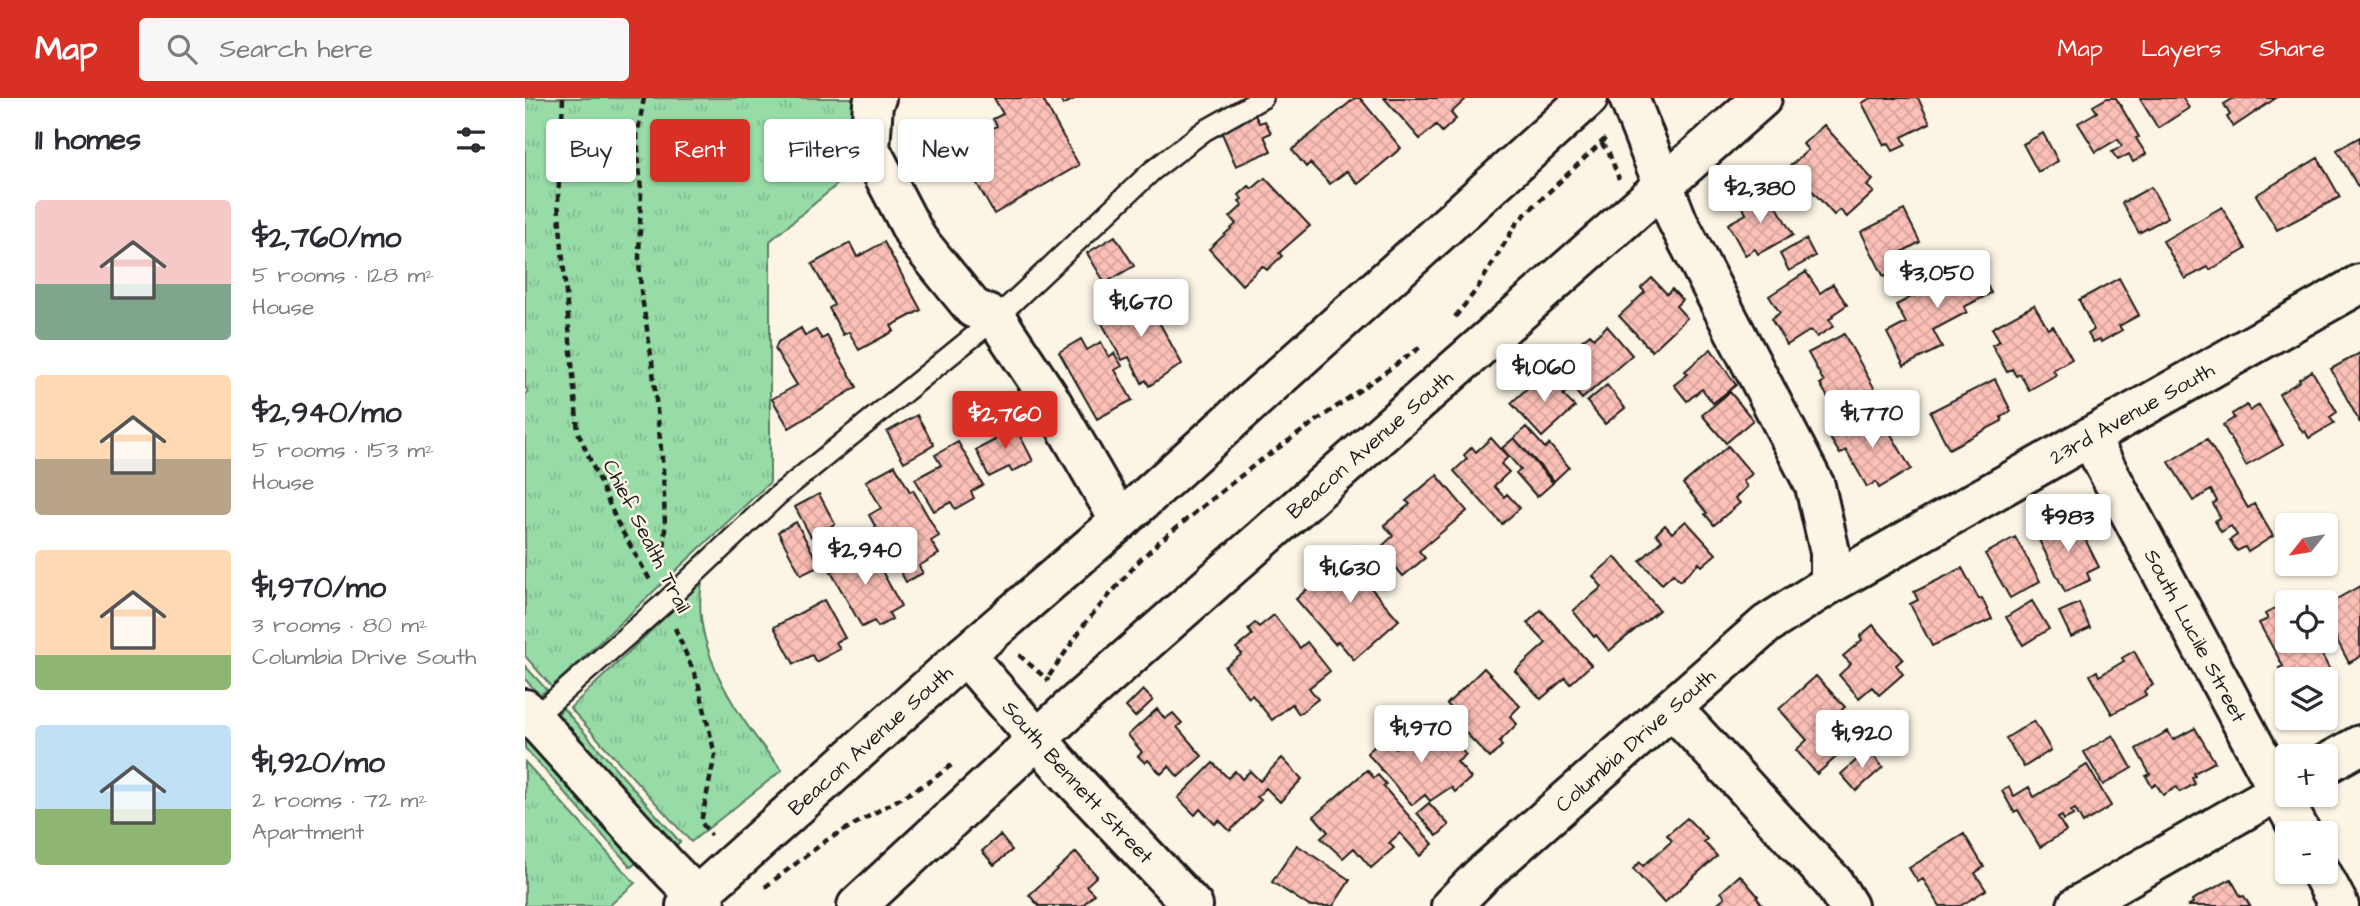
<!DOCTYPE html>
<html lang="en">
<head>
<meta charset="utf-8">
<style>
  body { margin:0; font-family:"Architects Daughter",sans-serif; background:#f7f7f7; color:#2b2b33; height:100vh; display:flex; flex-direction:column; font-size:26px; white-space:nowrap }
  * { box-sizing:border-box; margin:0 }
  p { font-size:23px; color:#7c7c81 }
  .icon { flex:none; width:38px; height:38px; fill:none; stroke:currentColor; stroke-width:2; stroke-linecap:round; stroke-linejoin:round }
  .map { position:relative; flex:1; overflow:hidden }
  .panel { display:flex; flex-direction:column; background:#fff; width:525px }
  .panel>* { flex:none }
  .banner { position:absolute; left:21px; top:21px; width:665px; height:63px; display:flex; gap:14px }
  .needle { width:46px; rotate:240deg }
  .fabs { position:absolute; left:1750px; top:415px; display:grid; gap:14px }
  .fabs a { display:grid; place-items:center; width:63px; height:63px; border-radius:7px; background:#fff; box-shadow:0 2px 5px #0004; font-size:35px }
  .price { position:absolute; translate:-50% -60px; padding:0 16px; border-radius:7px; background:#fff; color:#222; font-size:23px; line-height:46px; filter:drop-shadow(0 2px 4px #0008) }
  .price::after { content:''; position:absolute; left:50%; top:42px; width:21px; height:16px; margin-left:-10px; background:inherit; clip-path:polygon(0 0,100% 0,50% 100%) }
  .price.current { background:#d93025; color:#fff }
  ul { padding:0; list-style:none }
  li { display:flex; align-items:center; gap:21px; height:175px; padding:0 35px }
  li span { display:grid; place-items:center; flex:none; width:196px; height:140px; border-radius:7px; color:#555 }
  li>.icon { margin-inline-start:auto }
  span .icon { width:84px; height:84px; fill:#fffc; stroke-width:1 }
  li b { font-size:30px }
  h2 { display:flex; justify-content:space-between; align-items:center; height:84px; padding:0 35px; font-size:30px }
  .pill { padding:0 24px; border-radius:7px; background:#fff; box-shadow:0 2px 5px #0004; font-size:24px; line-height:63px }
  .pill.current { background:#d93025; color:#fff }
  header { display:flex; align-items:center; gap:42px; box-sizing:border-box; height:98px; padding:0 35px; background:#d93025; color:#fff }
  header strong { font-size:33px }
  nav { display:flex; gap:38px; margin-inline-start:auto; font-size:24px }
  .search { width:490px; height:63px; background:#f7f7f7; display:flex; align-items:center; gap:18px; box-sizing:border-box; padding:0 24px; border-radius:7px; color:#7c7c81; font-size:26px }
  main { display:flex; flex:1; min-height:0 }
  .map>svg:first-child { display:block }
</style>
</head>
<body>
<header>
<strong>Map</strong>
<div class="search"><svg class="icon" aria-label="search" viewBox="0 0 24 24"><circle cx="10" cy="10" r="6"/><path d="M15 15l6 6"/></svg>Search here</div>
<nav><a>Map</a><a>Layers</a><a>Share</a></nav>
</header>
<main>
<section class="panel">
<h2>11 homes<svg class="icon" aria-label="filters" viewBox="0 0 24 24"><path d="M4 7h16M4 17h16"/><circle cx="9" cy="7" r="2"/><circle cx="15" cy="17" r="2"/></svg></h2>
<ul>
<li><span style="background:linear-gradient(#f6c9c9 60%,#7fa58c 0)"><svg class="icon" aria-label="home" viewBox="0 0 24 24"><path d="M3 11l9-7 9 7M6 9v11h12V9"/></svg></span><div><b>$2,760/mo</b><p>5 rooms · 128 m²</p><p>House</p></div></li>
<li><span style="background:linear-gradient(#ffd9b3 60%,#b9a48a 0)"><svg class="icon" aria-label="home" viewBox="0 0 24 24"><path d="M3 11l9-7 9 7M6 9v11h12V9"/></svg></span><div><b>$2,940/mo</b><p>5 rooms · 153 m²</p><p>House</p></div></li>
<li><span style="background:linear-gradient(#ffd9b3 75%,#8fb573 0)"><svg class="icon" aria-label="home" viewBox="0 0 24 24"><path d="M3 11l9-7 9 7M6 9v11h12V9"/></svg></span><div><b>$1,970/mo</b><p>3 rooms · 80 m²</p><p>Columbia Drive South</p></div></li>
<li><span style="background:linear-gradient(#bfe0f5 60%,#8fb573 0)"><svg class="icon" aria-label="home" viewBox="0 0 24 24"><path d="M3 11l9-7 9 7M6 9v11h12V9"/></svg></span><div><b>$1,920/mo</b><p>2 rooms · 72 m²</p><p>Apartment</p></div></li>
</ul>
</section>
<div class="map">
<svg width="1835" height="808" viewBox="0 0 1835 808">
  <defs>
    <pattern id="grass-tufts" width="24" height="20" patternUnits="userSpaceOnUse" patternTransform="scale(1.75)"><rect width="24" height="20" fill="#97dba7"/><path d="M3 7l-1-3M5 7V3M7 7l1-3M15 17l-1-3M17 17v-4M19 17l1-3" fill="none" stroke="#82bb8f"/></pattern>
    <pattern id="building-cross-hatch" width="8" height="8" patternUnits="userSpaceOnUse" patternTransform="scale(1.75)"><rect width="8" height="8" fill="#fcc0b7"/><path d="M0 0l8 8M0 8l8-8" fill="none" stroke="#d7a49d"/></pattern>
  </defs>
  <rect width="100%" height="100%" fill="#fcf5e5"/>
  <filter id="ink" filterUnits="userSpaceOnUse"><feTurbulence type="fractalNoise" baseFrequency=".0143" numOctaves="2"/><feDisplacementMap in="SourceGraphic" scale="14" xChannelSelector="R" yChannelSelector="G"/><feConvolveMatrix kernelMatrix="1 2 1 2 8 2 1 2 1" color-interpolation-filters="sRGB"/></filter>
  <g filter="url(#ink)">
    <path fill="url(#grass-tufts)" stroke="#5a7c62" stroke-width="2" d="M0,0h333l7,63 -95,80v241l-218,205 -27,-31v-262l3,-2 -3,-6z
      M177,484c-12,68 38,139 80,188l-91,72 -121,-134z
      M0,568l22,24 -8,5 -14,-16z
      M38,610l117,134 -6,5 -117,-132z
      M4,642l108,122 -6,5 -106,-119v-6z
      M0,664l110,121 -26,23h-84z"/>
    <path fill="url(#building-cross-hatch)" stroke="#1c1c1c" stroke-width="2" d="M469,0h48l37,67 -85,49 -37,-66 40,-22 -4,-7 10,-5z
      M534,0h17l-13,7z
      M830,0h5l41,50 -43,36 -11,-13 -17,13 -20,-21 -4,4 -14,-17z
      M859,0h81l1,1 -15,14 5,6 -14,13 -6,-7 -16,14z
      M1346,0h47l12,25 -28,14 4,8 -13,6 -4,-8 -5,2 -22,-42z
      M1582,0h9l23,39 -3,1 10,16 -13,8 -4,-8 -11,6 -6,-8 10,-6 -4,-7 -22,13 -18,-29 19,-11 -4,-6z
      M1616,0h42l6,10 -31,20 -18,-29z
      M1709,0h42l-43,29 -6,-10 3,-2 -6,-11z
      M730,17l4,8 6,-2 6,12 -7,3 7,15 -35,15 -15,-35z
      M1299,27l49,55 -6,6 7,6 -27,25 -7,-7 -6,5 -44,-49 18,-16 -5,-6z
      M1518,35l15,28 -20,11 -15,-28z
      M1835,39v49l-2,1 -21,-37z
      M1793,60l22,39 -63,33 -21,-35z
      M740,80l45,48 -31,27 3,3 -15,14 -5,-4 -20,19 -33,-36 27,-25 -6,-7 13,-12 -4,-4 3,-2 -3,-4 10,-9 3,3z
      M1626,89l17,30 -29,16 -17,-30z
      M1243,93l25,44 -35,19 -3,-5 -10,6 -17,-31 18,-10 -4,-9z
      M1697,109l24,42 -36,21 -2,-3 -23,12 -22,-38z
      M1379,112l16,32 -20,11 7,13 -23,11 -23,-45z
      M590,138l19,30 -29,17 -18,-30z
      M1281,141l9,17 -26,15 -9,-17z
      M359,144l37,68 -30,16 3,5 -35,19 -10,-18 -6,3 -14,-27 5,-3 -22,-41 38,-21 7,14z
      M1446,156l20,39 -27,14 3,5 -34,18 9,17 -38,19 -17,-33 19,-10 -10,-18 52,-27 -4,-10z
      M1281,174l14,21 13,-9 14,21 -15,10 1,2 -4,2 5,7 -17,11 -6,-7 -24,15 -16,-26 9,-6 -11,-17z
      M1127,180l15,16 5,-5 10,11 -6,6 11,12 -35,33 -33,-35 26,-24 -4,-4z
      M1594,180l20,37 -20,11 3,4 -21,12 -1,-3 -7,3 -5,-8 6,-4 -15,-30z
      M617,193l40,73 -33,22 -3,-6 -4,3 -13,-26 -7,3 -23,-42 30,-17 -1,-2z
      M1509,207l14,24 5,-3 19,33 -19,11 3,5 -27,15 -9,-16 -4,2 -4,-7 -5,3 -15,-27 8,-4 -8,-13z
      M1082,228l25,29 -50,44 -24,-29 27,-23 -5,-5 10,-8 4,4z
      M276,230l4,8 11,-6 6,9 5,-3 30,51 -68,41 -17,-29 25,-14 -22,-36 3,-7z
      M1319,236l33,59 -39,22 -18,-31 4,-2 -16,-29z
      M556,241l6,11 14,-8 8,15 5,-4 8,13 -7,4 17,30 -35,19 -38,-67z
      M1186,251l25,36 -23,18 -11,-14 -15,12 -13,-16 14,-11 -3,-3z
      M1835,255v70l-29,-54z
      M1787,273l25,41 -7,5 4,6 -25,15 -4,-7 -2,2 -24,-39 21,-13 -1,-2z
      M1018,276l7,7 6,-6 13,14 -6,6 12,12 -33,30 -31,-34z
      M1470,281l16,32 -10,6 1,4 -53,28 -19,-37z
      M1082,287l18,23 -20,16 -18,-22z
      M1205,294l23,28 -27,23 -24,-28z
      M1722,307l3,6 9,-6 24,40 -37,21 -23,-41 11,-7 -2,-4z
      M1352,312l34,59 -32,19 -3,-6 -9,5 -21,-37 -6,4 -10,-16z
      M392,317l17,30 -30,17 -17,-30z
      M487,322l21,41 -21,11 -3,-5 -20,10 -13,-27 19,-10 -5,-8z
      M1001,329l19,21 4,-4 20,23 -15,14 -40,-43z
      M966,340l17,19 -7,7 8,8 -15,14 10,11 3,-3 13,14 -18,16 -48,-53 13,-12 -3,-4 8,-8 4,5z
      M989,340l39,45 -16,14 -21,-24 5,-3 -19,-22z
      M1682,341l41,69 6,-4 19,32 -25,16 -3,-5 -8,4 -7,-11 7,-5 -6,-9 -10,6 -6,-11 5,-4 -7,-13 4,-3 -6,-11 -18,11 -24,-39z
      M433,344l25,43 -12,7 3,6 -19,11 -4,-7 -17,9 -19,-32 26,-14 -6,-10z
      M1203,348l24,28 -9,7 4,6 -12,11 5,5 -26,22 -9,-11 2,-1 -24,-29z
      M370,367l15,27 3,-2 26,46 -8,5 8,13 -20,12 4,7 -17,9 -37,-67 12,-7 -15,-27z
      M912,377l30,36 -48,40 6,7 -22,18 -23,-28 13,-12 -9,-11 26,-21 -4,-3z
      M294,396l16,30 -24,13 -16,-30z
      M1549,419l25,50 -12,6 3,7 -25,12 -28,-56 3,-1 -2,-4 9,-4 2,3z
      M1161,423l30,33 -14,12 -3,-3 -19,18 -7,-7 -11,10 -22,-23 22,-21 -6,-6 9,-9 7,8z
      M271,424l24,44 -19,9 -23,-43z
      M1490,439l25,44 -30,17 -25,-44z
      M332,446l6,11 8,-4 30,55 -12,7 3,6 -14,8 -4,-6 -12,6 -31,-55 7,-5 -5,-9z
      M834,448l25,27 -15,13 30,34 -45,40 -16,-19 -3,3 -39,-45 29,-26 6,6 13,-11 -4,-5z
      M1090,459l44,53 -50,41 -13,-16 -2,2 -21,-26 29,-24 -9,-11z
      M1437,470l17,31 3,-1 10,21 -60,27 -22,-42 8,-4 -4,-8z
      M1835,488v71l-11,6 -23,-44v-14z
      M299,502l21,38 -9,4 4,7 -24,13 -4,-7 -18,9 -20,-37z
      M1764,502l1,2h-3v38h27l17,32 -13,7h-31v4l-8,-15 4,-2 -24,-43 9,-4 -3,-5z
      M1507,503l17,28 -26,16 -17,-28z
      M1554,505l11,25 -19,9 -12,-25z
      M1016,512l50,55 -21,19 -5,-6 -24,21 -26,-28 31,-28 -19,-20z
      M749,517l26,33 7,-6 23,29 -21,17 9,11 -19,15 -7,-10 -20,16 -20,-25 -3,3 -24,-31 17,-13 -6,-6 16,-13 -4,-6 7,-6 4,4z
      M1348,527l30,34 -7,6 7,9 -24,21 -7,-8 -13,11 -20,-23 12,-11 -8,-8 19,-16 -2,-4z
      M1609,553l19,34 -9,6 2,4 -34,19 -22,-39 7,-4 2,5 25,-15 -2,-3z
      M959,570l36,38 -10,10 7,8 -18,18 3,4 -12,12 -30,-31 -9,8 -6,-8 13,-12 -11,-11z
      M1291,578l29,31 -19,17 10,11 -5,5 11,12 -25,22 -21,-24 11,-10 -28,-31z
      M618,592l10,10 -18,17 -9,-10z
      M632,611l8,10 8,-6 9,10 -5,4 25,29 -24,21 -9,-11 -8,8 -13,-14 -3,3 -7,-7 4,-4 -14,-17z
      M1509,623l17,29 -27,17 -18,-29z
      M899,628l17,18 8,-8 17,19 -9,7 14,16 -16,14 -4,-5 -21,14 -5,-6 -13,10 -45,-52 18,-16 10,11z
      M1670,630l20,34 -21,11 1,3 -3,2 3,6 -15,8 -3,-5 -14,8 -7,-11 -4,3 -6,-11 4,-2 -14,-25 32,-18 5,9z
      M1588,637l19,33 -29,17 -19,-33z
      M1343,652l15,17 -27,24 -15,-17z
      M757,660l20,21 -22,23 -14,-14 -9,9 4,3 -31,31 -11,-11 -4,4 -15,-15 -5,6 -17,-17 35,-35 15,15 7,-7 7,8 8,-8 10,10z
      M1562,667l24,41 -28,17 -8,-14 -4,2 3,4 -10,5 -2,-4 -4,2 8,13 -26,16 -22,-37 -4,2 -12,-21 7,-4 5,9 15,-9 5,10z
      M842,672l7,8 4,-3 8,9 -3,2 50,58 -13,12 -20,-23 -11,10 5,5 -23,20 -17,-20 -11,10 -22,-20 7,-6 -14,-16z
      M904,705l20,22 -12,11 -20,-23z
      M1162,720l20,21 -3,3 13,14 -53,47 -31,-34 7,-7 3,4 29,-25 -5,-6z
      M1439,736l20,33 -9,6 11,17 -26,16h-20l-17,-27 -5,3 -9,-14z
      M475,737l12,15 -18,15 -12,-14z
      M772,747l53,35 -17,26h-24l-37,-24z
      M551,754l21,24 -11,10 8,8 -12,12h-43l-10,-11z
      M1215,777l18,21 -1,2 6,8h-49l11,-9 -4,-5z
      M1706,781l10,18 3,-1 6,10h-63l6,-3 -1,-3z"/>
    <g fill="none" stroke-linecap="round" stroke-linejoin="round">
      <defs>
        <path id="service" d="M4,624l134,-118 114,-108 219,-178 156,-147 52,-40 59,-33"/>
        <g id="minor">
          <path d="M351,0l-3,5 -3,46 47,90 56,69 23,10 52,78 72,125"/>
          <path d="M1104,0l49,124 137,264 15,66v32"/>
          <path id="s1" d="M1565,340l211,395"/>
          <path id="s2" d="M440,557l102,118 126,133"/>
          <path d="M0,611l141,156 40,41"/>
          <path d="M1148,611l160,173 15,24"/>
          <path d="M1801,666l34,-19"/>
          <path d="M1796,774l18,34"/>
          <path id="s3" d="M926,808l30,-30 286,-252 63,-40 530,-300"/>
          <path d="M1552,808l210,-120"/>
        </g>
        <g id="secondary">
          <path id="s4" d="M161,808l279,-251 155,-134 468,-423"/>
          <path id="s5" d="M332,808l215,-199 690,-609"/>
        </g>
      </defs>
      <use href="#service" stroke="#1c1c1c" stroke-width="24"/>
      <use href="#minor" stroke="#1c1c1c" stroke-width="44"/>
      <use href="#secondary" stroke="#1c1c1c" stroke-width="44"/>
      <path stroke="#1c1c1c" stroke-width="4.5" stroke-dasharray="7 5" stroke-linecap="butt" d="M38,0l-5,104 20,230 40,92 32,56
        M119,0l-7,38 4,55 -2,68 2,32 11,70 11,108 2,57 -1,40
        M1076,45l8,10 10,26
        M930,219l22,-28 41,-68 88,-83
        M150,530l23,54 17,73 -14,67 10,13
        M494,557l30,26
        M524,578l37,-54 54,-62 21,-20 96,-77 165,-117
        M240,789l62,-47 102,-58 24,-18"/>
      <use href="#service" stroke="#fcf5e5" stroke-width="19"/>
      <use href="#minor" stroke="#fcf5e5" stroke-width="38"/>
      <use href="#secondary" stroke="#fcf5e5" stroke-width="38"/>
    </g>
  </g>
  <g text-anchor="middle" stroke-width="5" stroke-linejoin="round" paint-order="stroke">
    <g font-size="21" fill="#1c1c1c" stroke="#fcf5e5">
      <text dy="7" stroke="none"><textPath href="#s3" startOffset="845">23rd Avenue South</textPath></text>
      <text dy="7" stroke="none"><textPath href="#s5" startOffset="690">Beacon Avenue South</textPath></text>
      <text transform="translate(122 438) rotate(63)" y="7">Chief Sealth Trail</text>
      <text dy="7" stroke="none"><textPath href="#s1" startOffset="224">South Lucile Street</textPath></text>
      <text dy="7" stroke="none"><textPath href="#s4" startOffset="248">Beacon Avenue South</textPath></text>
      <text dy="7" stroke="none"><textPath href="#s3" startOffset="248">Columbia Drive South</textPath></text>
      <text dy="7" stroke="none"><textPath href="#s2" startOffset="170">South Bennett Street</textPath></text>
    </g>
  </g>
</svg>
<div class="fabs">
<a><svg class="needle" viewBox="-14 -14 28 28"><path d="M0-13l5 13h-10z" fill="#e53935"/><path d="M0 13l5-13h-10z" fill="#7c7c81"/></svg></a>
<a><svg class="icon" aria-label="locate" viewBox="0 0 24 24"><circle cx="12" cy="12" r="6"/><path d="M12 2v4M12 18v4M2 12h4M18 12h4"/></svg></a>
<a><svg class="icon" aria-label="layers" viewBox="0 0 24 24"><path d="M12 4l9 5-9 5-9-5zM3 14l9 5 9-5"/></svg></a>
<a>+</a>
<a>−</a>
</div>
<b class="price" style="left:1235px;top:127px">$2,380</b>
<b class="price" style="left:1412px;top:212px">$3,050</b>
<b class="price" style="left:616px;top:241px">$1,670</b>
<b class="price" style="left:1019px;top:306px">$1,060</b>
<b class="price" style="left:1347px;top:352px">$1,770</b>
<b class="price current" style="left:480px;top:353px">$2,760</b>
<b class="price" style="left:1543px;top:456px">$983</b>
<b class="price" style="left:340px;top:489px">$2,940</b>
<b class="price" style="left:825px;top:507px">$1,630</b>
<b class="price" style="left:896px;top:667px">$1,970</b>
<b class="price" style="left:1337px;top:672px">$1,920</b>
<div class="banner">
<a class="pill">Buy</a>
<a class="pill current">Rent</a>
<a class="pill">Filters</a>
<a class="pill">New</a>
</div>
</div>
</main>
</body>
</html>
